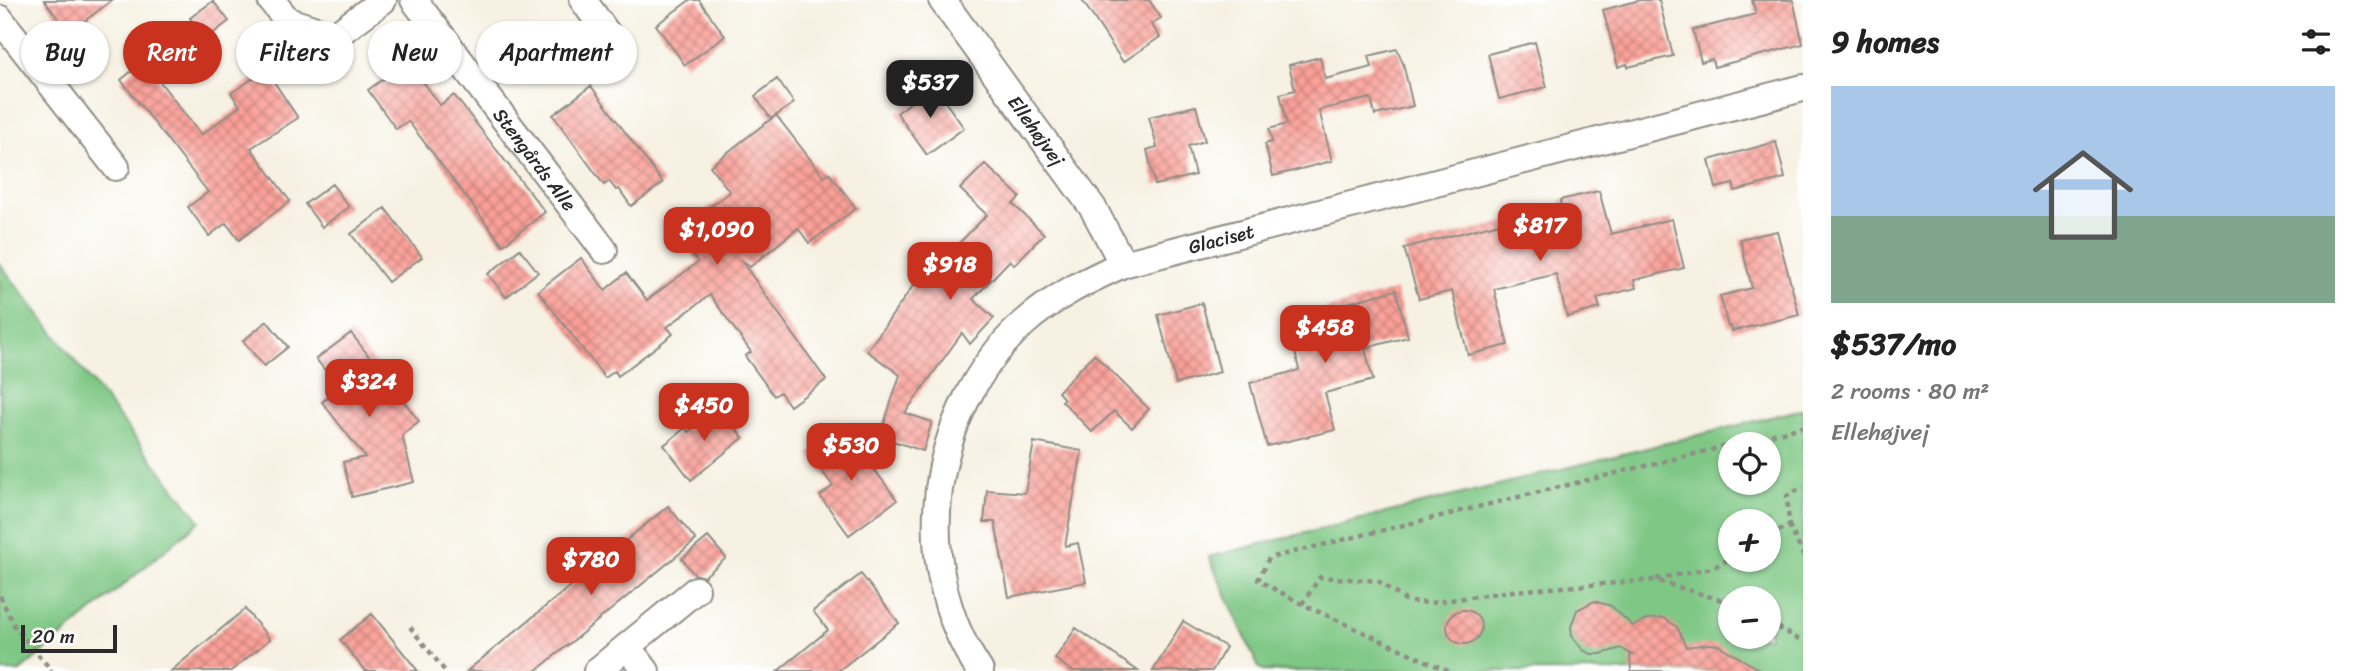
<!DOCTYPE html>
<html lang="en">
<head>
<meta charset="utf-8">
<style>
  body { margin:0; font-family:Sriracha,sans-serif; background:#f6f6f6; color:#222; height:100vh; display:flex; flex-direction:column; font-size:26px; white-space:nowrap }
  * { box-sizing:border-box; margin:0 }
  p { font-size:23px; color:#767676 }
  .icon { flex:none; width:38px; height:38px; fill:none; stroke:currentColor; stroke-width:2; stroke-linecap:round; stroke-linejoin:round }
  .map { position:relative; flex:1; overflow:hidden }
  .side { display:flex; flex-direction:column; background:#fff; width:560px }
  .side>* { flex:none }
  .guide { position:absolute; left:21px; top:21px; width:665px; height:63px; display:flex; gap:14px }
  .tools { position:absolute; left:1718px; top:432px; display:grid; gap:14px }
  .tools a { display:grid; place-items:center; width:63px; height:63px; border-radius:50%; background:#fff; box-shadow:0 2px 5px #0004; font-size:35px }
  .scale { position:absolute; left:21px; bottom:18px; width:96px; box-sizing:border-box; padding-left:7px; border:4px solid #2b2b2b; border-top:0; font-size:19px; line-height:24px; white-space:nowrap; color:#2b2b2b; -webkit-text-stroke:5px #fff; paint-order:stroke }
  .price { position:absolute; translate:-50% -60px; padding:0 16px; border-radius:14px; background:#c8321e; color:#fff; font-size:23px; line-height:46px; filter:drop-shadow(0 2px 4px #0008) }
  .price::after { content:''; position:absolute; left:50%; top:42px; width:21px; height:16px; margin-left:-10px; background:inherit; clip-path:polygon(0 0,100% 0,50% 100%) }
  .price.on { background:#222; color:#fff }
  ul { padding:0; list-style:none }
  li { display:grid; align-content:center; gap:14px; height:371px; padding:0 28px }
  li+li { border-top:2px solid #e0e0e0 }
  li span { display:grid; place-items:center; height:217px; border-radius:0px; color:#555 }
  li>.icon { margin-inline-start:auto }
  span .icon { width:126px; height:126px; fill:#fffc; stroke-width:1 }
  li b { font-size:30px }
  h2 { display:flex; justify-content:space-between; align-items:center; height:84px; padding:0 28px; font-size:30px }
  .pill { padding:0 24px; border-radius:32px; background:#fff; box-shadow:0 2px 5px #0004; font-size:24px; line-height:63px }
  .pill.on { background:#c8321e; color:#fff }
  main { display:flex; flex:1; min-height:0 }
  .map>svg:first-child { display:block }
</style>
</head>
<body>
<main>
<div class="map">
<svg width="1803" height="671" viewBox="0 0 1803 671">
  <defs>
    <pattern id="building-cross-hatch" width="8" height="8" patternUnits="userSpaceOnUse" patternTransform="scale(1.75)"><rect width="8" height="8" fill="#faa098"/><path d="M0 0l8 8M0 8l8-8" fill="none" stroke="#cb837c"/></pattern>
  </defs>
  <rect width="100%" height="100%" fill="#fff"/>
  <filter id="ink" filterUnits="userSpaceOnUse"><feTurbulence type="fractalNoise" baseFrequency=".0143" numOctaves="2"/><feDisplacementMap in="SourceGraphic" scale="14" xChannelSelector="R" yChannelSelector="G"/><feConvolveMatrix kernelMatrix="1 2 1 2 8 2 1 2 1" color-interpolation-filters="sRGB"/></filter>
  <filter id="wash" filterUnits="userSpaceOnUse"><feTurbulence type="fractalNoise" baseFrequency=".00686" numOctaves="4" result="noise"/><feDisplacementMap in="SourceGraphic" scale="28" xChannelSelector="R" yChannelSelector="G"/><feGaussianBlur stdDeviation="1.57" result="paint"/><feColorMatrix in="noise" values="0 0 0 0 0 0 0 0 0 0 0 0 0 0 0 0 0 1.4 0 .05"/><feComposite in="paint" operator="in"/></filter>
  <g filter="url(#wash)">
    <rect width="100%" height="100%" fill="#f6f1e2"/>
    <path fill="#7ec784" stroke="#547958" stroke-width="2" fill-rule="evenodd" d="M0,264l200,257 -180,150h-20z
      M1803,409v262h-538l-6,-3 -50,-111zM1731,444h38v39h-38zM1731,522h38v38h-38zM1731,598h38v39h-38z"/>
    <g id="blocks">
      <path fill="url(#building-cross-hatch)" d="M44,0h68l-43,33z
        M690,0h9l26,36 -40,29 -29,-40z
        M1082,0h67l12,18 -10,6 9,13 -37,25z
        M1640,0h19l14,56 -45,11 -1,-3 -9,3 -15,-57z
        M1752,0h41l10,44 -89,23 -2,-8 -11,3 -8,-32 63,-16z
        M213,1l16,20 -23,18 -16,-21z
        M1535,42l12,45 -48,12 -11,-45z
        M1397,49l6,14 10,43 -38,9 -4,-17 -52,12 13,51 -59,15 -8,-32 7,-2 -3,-13 18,-5 -7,-30 15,-4 -6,-25 31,-8 5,22 47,-12 -3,-11z
        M144,61l57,74 39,-29 -9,-13 35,-23 32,48 -47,30 39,53 -51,39 -13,-17 -17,13 -21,-29 20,-15 -87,-112z
        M408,61l32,44 14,-10 91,117 -42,33 -95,-124 -12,8 -28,-39z
        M777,79l17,24 -23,16 -16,-23z
        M933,85l31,43 -37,27 -30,-42z
        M591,86l72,97 -32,23 -12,-17 -3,1 -7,-9 -5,4 -51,-70z
        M1196,106l9,35 -17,5 7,29 -40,10 -8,-35 10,-3 -8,-30z
        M776,115l48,62 5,-4 27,35 -47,35 -11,-15 -48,39 -10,-8 86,121 -36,26 -10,-14 -6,4 -29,-40 6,-4 -41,-57 -43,32 6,7 -55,42 -3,-5 -10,7 -67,-87 43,-33 24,32 21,-17 21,27 51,-38 -22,-30 54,-40 -20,-26z
        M1776,142l9,36 -50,13 -2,-7 -17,4 -7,-28z
        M985,164l35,33 -7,7 31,30 -30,31 -4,-5 -37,39 21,19 -24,26 -8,-11 -57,80 27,9 -9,29 -36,-12 -2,3 -6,-3 21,-64 -33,-24 46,-65 14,-11 60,-60 -27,-26z
        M332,184l17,23 -27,20 -17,-23z
        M1599,191l12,43 61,-15 12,49 -50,12 2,8 -39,10 3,10 -33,9 -11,-43 -62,15 14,56 -40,10 -16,-64 -33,8 -15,-51 157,-41 -1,-7z
        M385,208l37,49 -34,25 -37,-48z
        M1777,231l22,84 -67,16 -1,-5 -3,1 -8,-31 32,-8 -12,-49z
        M520,249l18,23 -32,25 -18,-23z
        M1396,290l12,47 -43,11 8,32 -48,13 10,37 -68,16 -17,-63 49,-13 -11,-51z
        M1202,303l18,69 -44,12 -18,-69z
        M267,321l21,26 -24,19 -21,-25z
        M351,333l68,88 -17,14 12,47 -62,15 -9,-35 22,-5 -43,-55 18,-13 -24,-30z
        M1094,354l55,55 -17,19 -18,-17 -22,21 -30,-31 2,-2 -6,-7z
        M719,407l24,31 -52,42 -27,-35 21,-17 3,4z
        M844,428l53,72 -48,35 -29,-39 13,-10 -24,-32z
        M1034,442l48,9 -17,95 13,-3 8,39 -77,15 -14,-75h-11l3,-32 38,3z
        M668,506l28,34 -160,131h-69z
        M708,537l18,21 -22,19 -10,-3 -12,-15z
        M861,574l38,49 -61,48h-60l50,-41 -15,-19z
        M1594,601l17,5 22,20 15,-7 16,-1 13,9 9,20 24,-3 8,1 44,26h-131l-1,-16h2l-11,-7 -20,6h-10l-8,-4 -11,-14 -1,-9 6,-17z
        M245,609l25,30 -39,32h-60z
        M1447 627a17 17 0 1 1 34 0a17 17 0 1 1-34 0Z
        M372,614l46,57h-53l-25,-31z
        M1183,621l43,26 -14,24h-59z
        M1076,628l62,43h-66l-17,-12z"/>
    </g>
  </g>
  <g filter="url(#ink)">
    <use href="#blocks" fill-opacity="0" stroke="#908e86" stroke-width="2"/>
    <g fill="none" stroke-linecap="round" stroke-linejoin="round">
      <defs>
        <g id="minor">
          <path d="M271,0l17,21 47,15 48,-36"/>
          <path id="s1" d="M414,0l190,250"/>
          <path d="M583,0l30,42"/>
          <path id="s2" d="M942,0l151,208 30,56"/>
          <path d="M0,19l116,148"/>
          <path d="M627,647l19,24"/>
          <path d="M597,671l99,-81"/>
          <path id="s3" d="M980,671c-72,-105 -52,-261 43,-347 30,-27 63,-43 100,-60l680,-176"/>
        </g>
      </defs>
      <use href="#minor" stroke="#908e86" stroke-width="30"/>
      <path stroke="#908e86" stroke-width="4.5" stroke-dasharray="5 5" stroke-linecap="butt" d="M1732,444l71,-17
        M1789,525l14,30
        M1769,536l20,-11 -2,-29 16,-9
        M1656,579l56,-11 19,-10
        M0,596l15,31 37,44
        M1302,604l18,-27 58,4 30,21 22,1 82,-12 143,-11 76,23
        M1769,622l34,20
        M410,627l35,44
        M1448,671l-146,-67 -44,-24 11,-22 462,-113"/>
      <use href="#minor" stroke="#fff" stroke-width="26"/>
    </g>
  </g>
  <g text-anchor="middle" stroke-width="6" stroke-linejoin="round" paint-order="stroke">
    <g font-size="19" fill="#2b2b2b" stroke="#fff">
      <text dy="7" stroke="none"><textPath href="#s2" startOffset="161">Ellehøjvej</textPath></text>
      <text dy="7" stroke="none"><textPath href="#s1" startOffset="200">Stengårds Alle</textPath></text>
      <text dy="7" stroke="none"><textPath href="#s3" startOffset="598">Glaciset</textPath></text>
    </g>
  </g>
</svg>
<div class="tools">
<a><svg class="icon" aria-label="locate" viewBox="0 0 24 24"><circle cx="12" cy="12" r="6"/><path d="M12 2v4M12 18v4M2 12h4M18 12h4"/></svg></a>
<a>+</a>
<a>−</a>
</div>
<div class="scale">20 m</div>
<b class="price on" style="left:930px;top:120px">$537</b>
<b class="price" style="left:1540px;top:263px">$817</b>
<b class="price" style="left:717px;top:267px">$1,090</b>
<b class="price" style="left:950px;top:302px">$918</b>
<b class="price" style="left:1325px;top:365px">$458</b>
<b class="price" style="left:369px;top:419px">$324</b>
<b class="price" style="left:704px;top:443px">$450</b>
<b class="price" style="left:851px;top:483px">$530</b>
<b class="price" style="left:591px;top:597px">$780</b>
<div class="guide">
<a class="pill">Buy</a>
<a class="pill on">Rent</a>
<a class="pill">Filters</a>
<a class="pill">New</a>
<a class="pill">Apartment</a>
</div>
</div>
<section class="side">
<h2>9 homes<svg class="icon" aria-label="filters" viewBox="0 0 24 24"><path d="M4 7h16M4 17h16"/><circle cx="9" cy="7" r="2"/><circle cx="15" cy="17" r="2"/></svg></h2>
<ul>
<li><span style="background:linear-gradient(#a9c7e8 60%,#7fa58c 0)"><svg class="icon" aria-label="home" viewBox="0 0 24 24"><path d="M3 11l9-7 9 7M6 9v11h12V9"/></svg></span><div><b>$537/mo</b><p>2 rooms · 80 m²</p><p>Ellehøjvej</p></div></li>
</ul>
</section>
</main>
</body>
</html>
